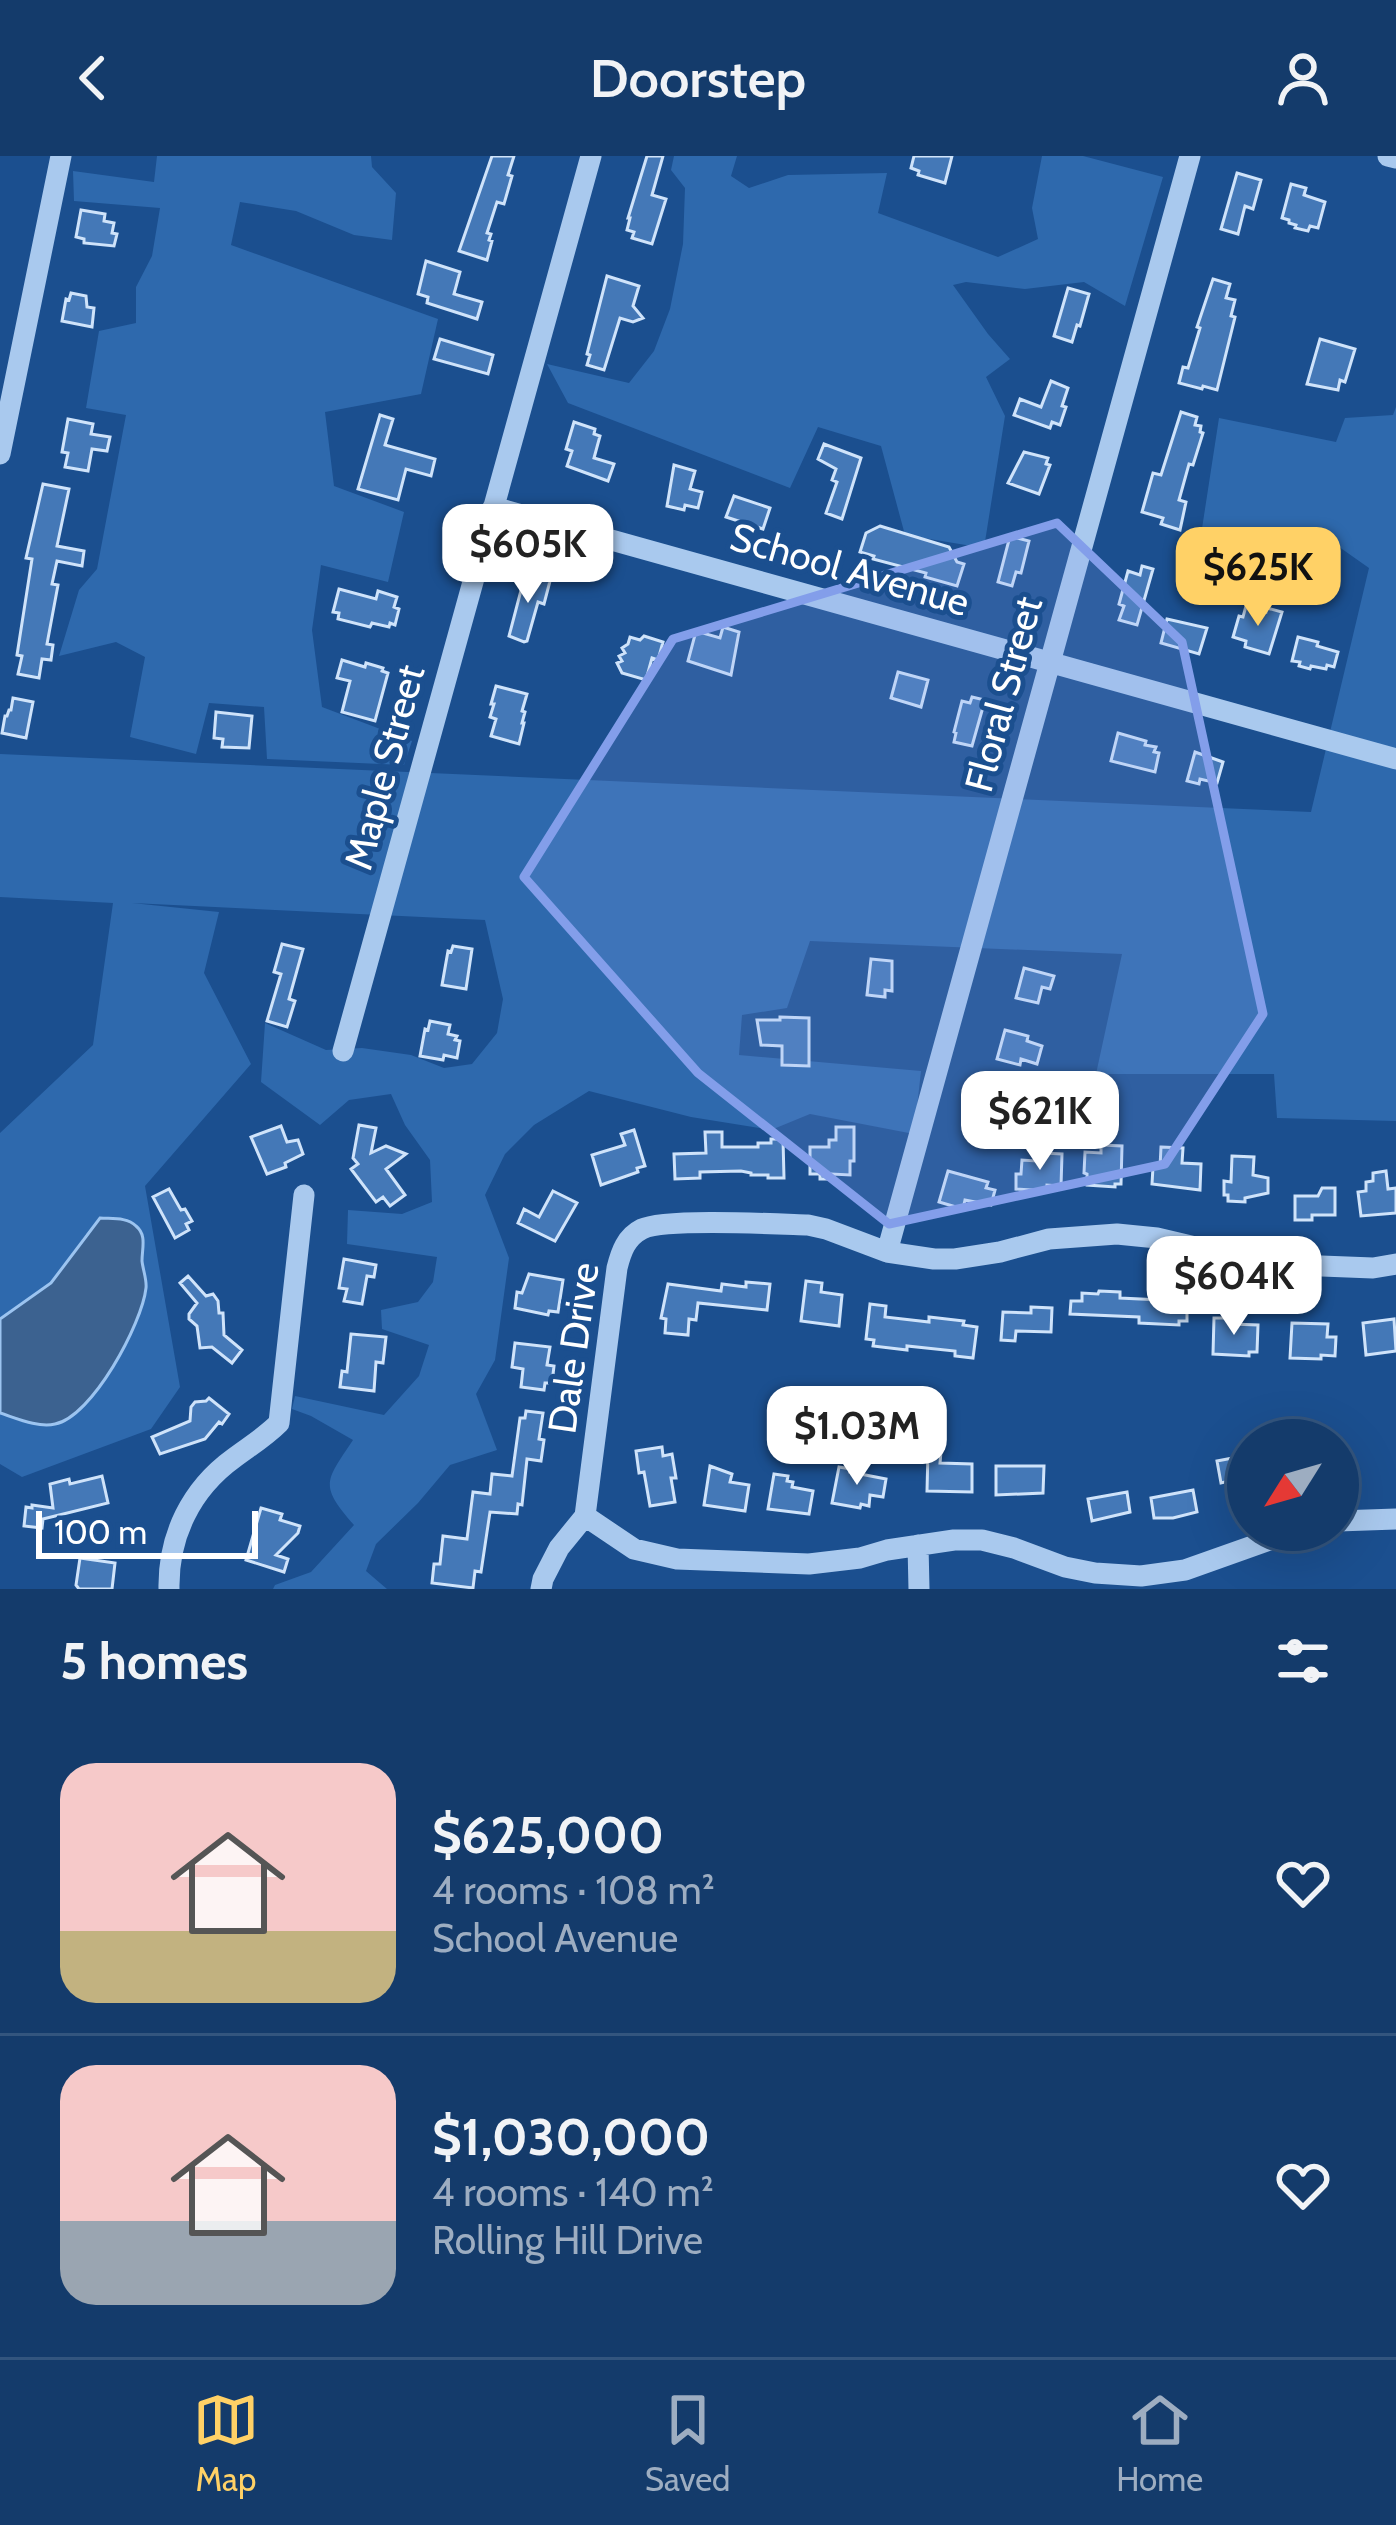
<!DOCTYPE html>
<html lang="en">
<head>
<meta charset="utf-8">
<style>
  body { margin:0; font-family:Cabin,sans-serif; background:#1d4271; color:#f1f3f6; height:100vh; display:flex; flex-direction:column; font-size:45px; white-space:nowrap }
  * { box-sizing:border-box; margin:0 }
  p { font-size:39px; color:#9dadc1 }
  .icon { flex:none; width:66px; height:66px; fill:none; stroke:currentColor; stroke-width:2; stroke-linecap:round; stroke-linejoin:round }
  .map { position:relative; height:1433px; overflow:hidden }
  .panel { display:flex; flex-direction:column; background:#143b6b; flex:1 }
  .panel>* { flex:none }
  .needle { width:78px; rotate:233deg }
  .controls { position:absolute; left:1227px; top:1263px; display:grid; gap:24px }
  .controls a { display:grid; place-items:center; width:132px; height:132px; border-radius:50%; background:#143b6b; box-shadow:0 12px 48px #0002,0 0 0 3px #33557e; font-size:60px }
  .scale { position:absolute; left:36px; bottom:30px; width:222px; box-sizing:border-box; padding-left:12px; border:6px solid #fff; border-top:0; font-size:33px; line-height:42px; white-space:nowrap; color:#fff; -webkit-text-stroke:9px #1b4f8f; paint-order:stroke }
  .price { position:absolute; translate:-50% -102px; padding:0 27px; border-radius:24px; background:#fff; color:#222; font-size:39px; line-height:78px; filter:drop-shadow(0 3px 6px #0008) }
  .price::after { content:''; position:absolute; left:50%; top:72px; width:36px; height:27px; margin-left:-18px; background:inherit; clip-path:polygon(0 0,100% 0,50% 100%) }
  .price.selected { background:#ffd166; color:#111 }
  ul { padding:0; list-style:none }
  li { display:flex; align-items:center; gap:36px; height:300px; padding:0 60px }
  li+li { border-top:3px solid #33557e }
  li span { display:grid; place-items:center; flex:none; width:336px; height:240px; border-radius:36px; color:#555 }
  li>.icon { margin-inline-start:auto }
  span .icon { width:144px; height:144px; fill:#fffc; stroke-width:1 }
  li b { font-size:51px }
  h2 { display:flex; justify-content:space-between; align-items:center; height:144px; padding:0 60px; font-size:51px }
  header { display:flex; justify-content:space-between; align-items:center; height:156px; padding:0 60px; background:#143b6b; font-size:54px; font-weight:600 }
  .tabs { display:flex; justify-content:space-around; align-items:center; height:168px; border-top:3px solid #33557e; background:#143b6b; font-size:33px; color:#9dadc1 }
  .tabs a { display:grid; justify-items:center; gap:6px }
  .tabs .selected { color:#ffd166 }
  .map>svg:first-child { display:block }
</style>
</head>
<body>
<header><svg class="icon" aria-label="back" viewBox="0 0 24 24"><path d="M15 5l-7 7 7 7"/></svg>Doorstep<svg class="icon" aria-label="person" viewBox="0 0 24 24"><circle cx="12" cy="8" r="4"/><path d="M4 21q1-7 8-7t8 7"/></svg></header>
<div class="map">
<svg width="1396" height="1433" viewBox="0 0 1396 1433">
  <rect width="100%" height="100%" fill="#1b4f8f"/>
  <path fill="#2e69ad" d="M157,0h214l1,11 24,26 -4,47 -38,-5 -58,-24 -56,-9 -9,43 207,74 -17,75 -96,18 9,74 70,26 -16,70 -67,-17 -9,65 10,77 90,34 -8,24 -137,-6 -3,-52 -55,-4 -13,51 -66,-17 15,-80 -29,-15 -57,14 20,-66 18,-21 29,-154 -40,-7 13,-77 37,-8v-36l16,-31 8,-48 -86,-7 -1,-30 81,11z
    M674,0h63l-6,20 18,12 39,-13 99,-2 -9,40 120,44 40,-18 -6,-31 10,-52h41l80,21 -38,129 -41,-24 -59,7 -59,-7 -13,3 35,49 22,25 -24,18 19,39 -21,132 -79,-13 -24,-89 -63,-19 -28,61 -222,-85 -21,-39 82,19 25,-32 16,-42 13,-65 2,-56 -14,-18z
    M1396,251v714l-119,-3 -3,-44h-178l26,-120 -312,-13 -23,67 -45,7 -3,40 182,16 -7,63 -104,-20 -39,16 -80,-13 -102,-26 -55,34 -29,29 -20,41 24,63 -14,102 -19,34 21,56 -47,15 -32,38 -42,41 -10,27 21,18h-114l2,-4 36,-13 43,-47c-35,-40 -29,-43 -1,-85l-42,-24 -19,-7 3,-13 89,19 35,-39 10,-31 -47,-16 -1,-19 37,-8 15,-20 4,-25 -90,-13 1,-34 54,4 30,-12 -2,-42 -25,-35 -14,-31 -42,6 -29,25 -59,-43 4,-59 61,27 36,-2 49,7 33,13 28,-4 25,-31 6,-34 -18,-79 -353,-17 87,9 -15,61 47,91 -106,122 35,201 -29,42 -129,48 -22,-13v-51l52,13 94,-139 -4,-24 1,-27 -57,-2 -35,49 -51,36v-186l93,-88 20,-142 -113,-6v-143l1311,58 58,-244 -54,-38 -17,48 -99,-30 20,-130 117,24 9,-24 48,-3z"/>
  <path fill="#3c6290" stroke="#9cc4f0" stroke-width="3" d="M100,1062c12,1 27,-1 36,8 11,9 6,22 6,35 1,9 5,19 4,27 -4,36 -54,129 -91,136 -17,4 -39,-6 -55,-11v-94l51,-36z"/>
  <path fill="#4478b7" stroke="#cfe3fa" stroke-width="3" d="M492,0h22l-6,19 4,1 -8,28 -7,-2 -10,31 4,1 -2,6 3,1 -5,19 -28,-9z
    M647,0h16l-11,39 14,4 -14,45 -20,-6 2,-6 -7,-2 3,-12h-2z
    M914,0h38l-7,27 -27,-8 1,-4 -8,-3z
    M1237,17l24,7 -8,29 -8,-3 -7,28 -17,-5z
    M1291,28l15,4 -2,7 21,7 -7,26 -8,-2 -2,5 -13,-3 1,-3 -7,-2v-3l-7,-2z
    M81,54l24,4 -1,7 10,2 -2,10 5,1 -3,12 -30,-3v-4l-8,-2z
    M426,105l34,11 -6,22 28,8 -5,17 -50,-16 1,-6 -10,-3z
    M607,120l32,10 -6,20 10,12 -10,4 -13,-4 -16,52 -17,-5 3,-10 -3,-1z
    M1213,123l17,5 -4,14 9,2 -4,16 4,1 -18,73 -14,-4 -1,3 -23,-6 4,-16 5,1 12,-40 -3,-1z
    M1068,132l21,6 -9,32 -3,-1 -5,17 -18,-6z
    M71,137l15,3 1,11 7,1 -2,19 -30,-6 4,-22 3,1z
    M440,183l53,16 -5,19 -54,-15z
    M1320,183l35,10 -10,33 -5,-2 -2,10 -31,-6z
    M1051,225l17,7 -6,18 4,1 -6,18 -8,-3 -2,6 -36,-13 6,-16 21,8z
    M1181,256l16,5 -2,8 6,1 -1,6 3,1 -10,32 -4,-1 -10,36 7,2 -6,28 -19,-6 2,-6 -21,-6 11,-39 8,2z
    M380,259l13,4 -8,26 50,14 -4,17 -25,-7 -8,31 -40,-11z
    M68,263l25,5 -2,10 19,3 -3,14 -15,-2 -4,22 -23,-4 3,-14 -6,-1z
    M574,266l21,7 -1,5 6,2 -6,22 20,6 -6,17 -41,-15 5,-15 -6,-2z
    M824,288l37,14 -19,61 -16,-6 11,-31 -5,-2 4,-11 -18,-10z
    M1024,296l24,6 -2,6 4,1 -11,29 -31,-11z
    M674,309l21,6 -5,18 12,3 -4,16 -13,-3 -1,5 -17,-4z
    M43,328l26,5 -12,57 27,5 -2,15 -25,-5 -5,23 6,1 -11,59 6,1 -2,15 -9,-1 -3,19 -21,-4 4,-18 -5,-1 15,-96 -6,-1z
    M734,340l36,12 -7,21 -37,-12z
    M880,370l69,21 8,15 7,2 -7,22 -32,-9 1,-4 -53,-14 1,-3 -14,-4 6,-19z
    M1010,380l19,5 -8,32 -5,-1 -4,14 -14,-4z
    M1142,410l11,3 -16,56 -18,-5 5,-14 -5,-2 9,-33 12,4z
    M525,419l25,6 -6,23 -6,-2 -11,39 -3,1 -15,-6z
    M339,433l37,10 2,-8 19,6 -3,10 5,2 -4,16 -5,-2 -1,4 -17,-4 -2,4 -32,-8 1,-6 -6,-1z
    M1246,450l20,6 1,-4 15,4 -13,42 -24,-7 1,-6 -13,-4 6,-21 4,1z
    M1167,463l40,9 -8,26 -38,-11z
    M723,471l16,5 -8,43 -43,-14 8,-30 24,7z
    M644,480l19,6 -5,18 -6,-2 -6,22 -24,-7 -5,-10 5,-2 -3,-5 6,-3 -3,-5 6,-4 2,-7 10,3z
    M1298,481l20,5 -1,4 21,6 -4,15 -7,-2 -1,4 -15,-3 -1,3 -11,-3 1,-4 -8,-1z
    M342,504l23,7 1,-4 17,5 -1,3 6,2 -13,48 -33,-9 8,-31 -13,-3z
    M898,516l30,8 -7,27 -30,-9z
    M496,530l31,8 -5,17 3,1 -3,11h2l-5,21 -28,-8 5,-17 -6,-2 4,-13h-3z
    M972,541l13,3 -13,46 -18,-4 2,-9 -2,-1 8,-31 8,2z
    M13,542l20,4 -7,36 -24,-5 3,-17h2l2,-6h2z
    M216,556l36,4 -3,32 -27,-1 1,-8 -9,-1z
    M1118,577l28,8 -1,4 11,2 -2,5 5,1 -4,19 -44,-11z
    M1195,596l28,10 -6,21 -17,-4 -1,5 -12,-3z
    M282,788l21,5 -14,50 6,2 -8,26 -20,-6 14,-47 -7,-2z
    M453,790l19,3 -6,40 -24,-4 6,-34 3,1z
    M871,803l21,2v30l-7,-1v7l-18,-2z
    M1024,812l30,8 -4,13 -8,-2 -4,16 -22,-5z
    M780,861l29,1v48l-27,-1v-19l-21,-1 -4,-25h23z
    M430,865l20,4 -2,9 9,2 -2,4 5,1 -3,17 -13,-3 -1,5 -23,-4 5,-27 3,1z
    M1005,874l23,6 -1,5 15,5 -5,18 -16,-5 -1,6 -23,-6z
    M359,969l17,3 -5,25 15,-7 20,8 -20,15 19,26 -15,11 -7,-9 -7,5 -25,-33 7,-5 -5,-6z
    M281,970l6,16 11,-2 5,14 -18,9 1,4 -19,7 -16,-37z
    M836,971h18v34h-4v14l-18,-1v5h-12v-5h-10v-27h19v-7h7z
    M634,974l11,36 -8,2 1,4 -37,13 -9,-30 33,-10 -4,-11z
    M705,976h17v15h36v-4h13v-4h12l1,39h-16v-3h-17v-2l-10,-2 -41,1v6l-25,1 -1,-25 32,-1z
    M1101,989l21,1 -1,38h-6v3l-28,-2v-11l-3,-1 1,-21 16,1z
    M1161,991l22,1 -1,15 19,1 -1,26 -48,-6 1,-17h7z
    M1044,997l18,1 -1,32 -14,-1v6l-31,-2v-15h5l1,-14 14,1v-4l8,1z
    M1232,1000l22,1 -1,18 15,3v15l-23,5v4l-17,-1v-6h-4v-14l7,1z
    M948,1015l40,11 -2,6 9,2 -4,15 -26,-5 -2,9 -24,-7z
    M1386,1015l2,18 8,-1v25l-35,3 -3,-24 8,-1v-9l7,-1v-8z
    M1322,1032h13v27h-23v5h-17v-24h23z
    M169,1033l12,21 4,-1 7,12 -6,3 3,6 -14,8 -22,-41z
    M553,1035l24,12 -22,38 -37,-18 6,-14 15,8z
    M344,1103l32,6 -2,12 -7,-1 -5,28 -18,-3 3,-12 -8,-1z
    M529,1118l34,6 -5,32 -9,-1 -1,4 -33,-7 2,-16 5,1z
    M188,1120l18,20 7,-2 5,7 1,12h4l1,22 18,15 -10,13 -20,-16 -12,1 -3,-22 -8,-7v-5l8,-11 -17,-20z
    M806,1125l16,2 -1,9 21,3 -3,31 -38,-5z
    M746,1126l24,2 -3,26 -69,-7 -2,17 -7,-1 -1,16 -23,-2 1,-14 -5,-1 7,-34 53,7 1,-7 24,3z
    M1099,1135l21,1v6l41,2 6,5 20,1v15h-8v4l-40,-2v-6l-69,-3 1,-13h11v-8l16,1z
    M870,1148l16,2 -1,11 44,5v-5l35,4 -1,4 14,2 -4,31 -18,-2v-5l-48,-5v4l-34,-4 1,-6 -8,-1z
    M1031,1151l21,1 -1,24 -35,-1 -1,10 -14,-1 2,-28 28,1z
    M1214,1162h19l-1,6 26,1 -1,27h-8v4l-36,-2z
    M1394,1163l2,32 -30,4 -3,-32z
    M1292,1167l36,1 -1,13h9l-1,19 -14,-1v4l-31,-1z
    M351,1178l35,3 -3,26 -7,-1 -2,29 -34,-4 2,-16 5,1z
    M515,1187l35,4 -3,18 7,1 -2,17h-7l-1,7 -23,-3 2,-18 -11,-2z
    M209,1242l20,16 -7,10 -3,-2 -14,17 -45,15 -8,-17 38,-16 1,-14 4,-5 11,-1z
    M526,1255l17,2 -4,26 5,1 -3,21 -14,-2 -5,46 -4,-1 -1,10 -27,-2 -9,60 -6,-1 -2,17 -41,-5 2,-19h6l3,-28 24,3 6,-47 17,2 2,-20 20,2 8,-58h5z
    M662,1291l1,9 9,-2 4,24h-5l4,24 -25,4 -6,-34 -5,1 -3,-22z
    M928,1295l13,1 -1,11 32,1v28l-45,-1z
    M1248,1299v26l-18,5 -1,-5 -8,2 -4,-22z
    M710,1310l22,8 -2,8 19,3 -4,26 -41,-6z
    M996,1310h48l-1,27 -47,2z
    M839,1311l12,2 -1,3 36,7 -3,18 -13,-2 -1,11 -8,-2 -1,4 -28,-5z
    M774,1318l14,2 -1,5 6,1 -1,5 21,4 -4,23 -41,-5z
    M102,1320l6,27 -65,16 -1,9 -18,-2 2,-19 6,1v-3l21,3 -3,-24 19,-5 1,5z
    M1193,1334l4,22 -24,6h-19l-3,-20z
    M1127,1336l3,20 -38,9 -4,-22z
    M261,1352l21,6 -2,6 20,6 -2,7 -22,22 12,4 -4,13 -38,-12z
    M80,1402l35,5 -3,26h-33l-3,-4z"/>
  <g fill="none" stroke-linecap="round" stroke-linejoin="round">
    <path stroke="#a9c9ee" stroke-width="21" d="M1388,0l8,2
      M0,298l61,-298
      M493,351l903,252
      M343,895l248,-895
      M887,1096l303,-1096
      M585,1360l49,33 43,10 132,5 51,-6 27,-8 67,-10h28l32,8 51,19 30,6 46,3 44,-6 113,-40
      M1338,1365l58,-2
      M918,1389l1,44
      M169,1433c-1,-53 22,-100 65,-131 16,-12 31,-21 45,-35l25,-228
      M541,1433l2,-10 16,-31 26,-32 32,-248c4,-16 9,-31 25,-39 23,-11 135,-5 166,-4l18,4 61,23 47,7h21l45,-7 49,-13 68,-5 40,4 110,26 106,4 23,-4"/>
  </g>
  <path fill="#839eea" fill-opacity="0.2" stroke="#839eea" stroke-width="9" stroke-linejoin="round" d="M1057,367l125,119 81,372 -98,150 -276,60 -191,-151 -174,-196 149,-238z"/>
  <g text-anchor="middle" stroke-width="10" stroke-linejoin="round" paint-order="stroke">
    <g font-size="39" fill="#fff" stroke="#1b4f8f">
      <text transform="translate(850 413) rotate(16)" y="14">School Avenue</text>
      <text transform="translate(1003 538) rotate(-75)" y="14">Floral Street</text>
      <text transform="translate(384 611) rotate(-75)" y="14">Maple Street</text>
      <text transform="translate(573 1192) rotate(-82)" y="14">Dale Drive</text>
    </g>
  </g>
</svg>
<div class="controls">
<a><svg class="needle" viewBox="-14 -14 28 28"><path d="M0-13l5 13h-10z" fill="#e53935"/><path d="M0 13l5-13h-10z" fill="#9dadc1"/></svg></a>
</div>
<div class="scale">100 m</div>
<b class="price" style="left:528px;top:450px">$605K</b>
<b class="price selected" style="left:1258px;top:473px">$625K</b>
<b class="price" style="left:1040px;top:1017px">$621K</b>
<b class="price" style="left:1234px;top:1182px">$604K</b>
<b class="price" style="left:857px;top:1332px">$1.03M</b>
</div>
<section class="panel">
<h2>5 homes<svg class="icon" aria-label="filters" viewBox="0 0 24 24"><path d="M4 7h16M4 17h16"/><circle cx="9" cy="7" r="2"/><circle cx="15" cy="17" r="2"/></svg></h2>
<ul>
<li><span style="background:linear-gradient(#f6c9c9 70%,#c2b280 0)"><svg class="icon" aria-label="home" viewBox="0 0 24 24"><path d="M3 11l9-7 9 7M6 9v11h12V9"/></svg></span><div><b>$625,000</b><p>4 rooms · 108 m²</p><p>School Avenue</p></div><svg class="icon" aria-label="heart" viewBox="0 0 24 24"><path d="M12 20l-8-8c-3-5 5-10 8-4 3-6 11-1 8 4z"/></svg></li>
<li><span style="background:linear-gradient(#f6c9c9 65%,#9aa5b1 0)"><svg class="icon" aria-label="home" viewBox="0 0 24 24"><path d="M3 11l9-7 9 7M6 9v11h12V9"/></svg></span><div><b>$1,030,000</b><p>4 rooms · 140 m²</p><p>Rolling Hill Drive</p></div><svg class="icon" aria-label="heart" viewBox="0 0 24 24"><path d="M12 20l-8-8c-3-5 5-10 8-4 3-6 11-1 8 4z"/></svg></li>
</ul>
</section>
<nav class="tabs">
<a class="selected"><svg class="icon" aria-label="map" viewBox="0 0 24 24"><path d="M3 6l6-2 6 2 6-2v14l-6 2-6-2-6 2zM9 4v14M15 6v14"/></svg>Map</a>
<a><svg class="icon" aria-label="saved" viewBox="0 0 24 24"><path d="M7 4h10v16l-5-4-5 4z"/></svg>Saved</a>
<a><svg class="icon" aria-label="home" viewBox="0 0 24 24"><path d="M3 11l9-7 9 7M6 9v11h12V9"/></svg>Home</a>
</nav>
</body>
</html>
